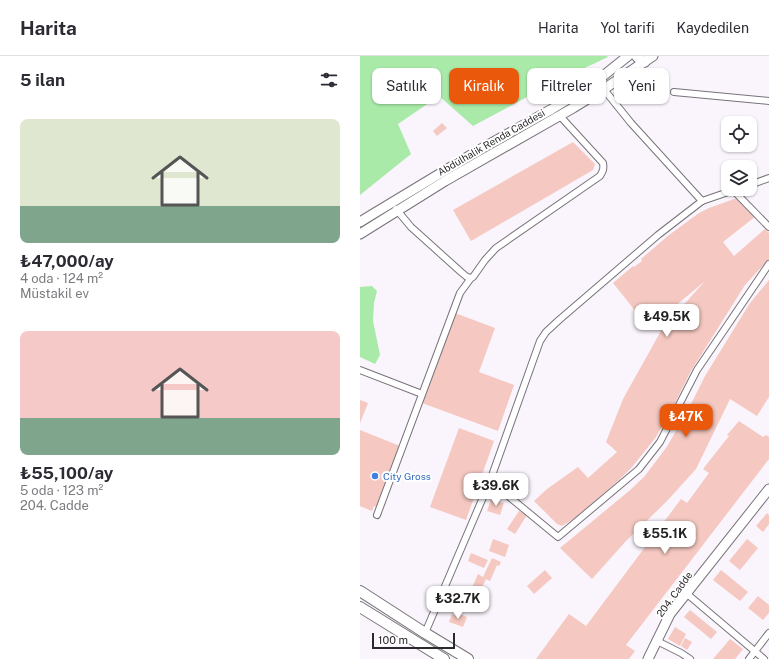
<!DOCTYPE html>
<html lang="tr">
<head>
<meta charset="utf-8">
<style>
	body { margin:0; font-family:"Public Sans",sans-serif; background:#f2f2f3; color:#2b2b33; height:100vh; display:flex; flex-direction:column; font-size:15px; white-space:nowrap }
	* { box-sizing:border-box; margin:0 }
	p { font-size:13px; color:#7c7c81 }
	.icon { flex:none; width:22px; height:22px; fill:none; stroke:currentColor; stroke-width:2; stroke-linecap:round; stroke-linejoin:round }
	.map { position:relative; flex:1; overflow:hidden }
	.drawer { display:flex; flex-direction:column; background:#fff; width:360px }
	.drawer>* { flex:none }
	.guide { position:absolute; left:12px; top:12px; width:337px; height:36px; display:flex; gap:8px }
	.fabs { position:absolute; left:361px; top:60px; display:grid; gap:8px }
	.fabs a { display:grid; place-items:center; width:36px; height:36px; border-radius:8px; background:#fff; box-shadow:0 1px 3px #0004; font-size:20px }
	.scale { position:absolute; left:12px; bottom:10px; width:83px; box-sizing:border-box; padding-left:4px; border:2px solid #2b292c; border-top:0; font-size:11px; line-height:14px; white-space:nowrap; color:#2b292c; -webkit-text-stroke:3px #fff; paint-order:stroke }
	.price { position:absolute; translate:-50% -34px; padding:0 9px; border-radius:8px; background:#fff; color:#222; font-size:13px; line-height:26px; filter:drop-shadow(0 1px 2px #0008) }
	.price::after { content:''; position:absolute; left:50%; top:24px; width:12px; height:9px; margin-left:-6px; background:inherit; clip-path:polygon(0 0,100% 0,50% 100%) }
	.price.on { background:#ea580c; color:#fff }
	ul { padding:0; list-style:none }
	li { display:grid; align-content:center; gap:8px; height:212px; padding:0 20px }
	li span { display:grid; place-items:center; height:124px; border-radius:8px; color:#555 }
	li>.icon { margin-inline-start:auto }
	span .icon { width:72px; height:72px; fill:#fffc; stroke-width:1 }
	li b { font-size:17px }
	h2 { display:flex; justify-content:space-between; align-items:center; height:48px; padding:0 20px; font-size:17px }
	.tag { padding:0 14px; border-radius:8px; background:#fff; box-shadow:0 1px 3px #0004; font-size:14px; line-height:36px }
	.tag.on { background:#ea580c; color:#fff }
	header { display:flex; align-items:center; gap:24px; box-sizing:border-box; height:56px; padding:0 20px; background:#fff; border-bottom:1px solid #e1e1e2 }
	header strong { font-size:19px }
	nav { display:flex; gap:22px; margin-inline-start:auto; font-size:14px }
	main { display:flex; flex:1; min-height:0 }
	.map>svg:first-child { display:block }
</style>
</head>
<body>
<header>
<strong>Harita</strong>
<nav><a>Harita</a><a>Yol tarifi</a><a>Kaydedilen</a></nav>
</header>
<main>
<section class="drawer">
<h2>5 ilan<svg class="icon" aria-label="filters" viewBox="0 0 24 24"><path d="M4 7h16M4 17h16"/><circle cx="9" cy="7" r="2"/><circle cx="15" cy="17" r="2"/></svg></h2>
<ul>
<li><span style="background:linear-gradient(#dfe7d0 70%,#7fa58c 0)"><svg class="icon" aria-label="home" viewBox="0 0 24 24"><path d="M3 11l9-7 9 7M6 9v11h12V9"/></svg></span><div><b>₺47,000/ay</b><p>4 oda · 124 m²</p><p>Müstakil ev</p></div></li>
<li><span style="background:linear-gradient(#f6c9c9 70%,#7fa58c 0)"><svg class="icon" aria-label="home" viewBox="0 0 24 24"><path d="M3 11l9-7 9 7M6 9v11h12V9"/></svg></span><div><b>₺55,100/ay</b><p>5 oda · 123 m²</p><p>204. Cadde</p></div></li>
</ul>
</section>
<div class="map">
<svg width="409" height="603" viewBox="0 0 409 603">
	<rect width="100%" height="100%" fill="#faf4fc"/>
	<g fill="#a9eaa9">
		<polygon points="0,0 247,0 248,1 195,26 113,70 79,40 38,68 51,98 0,139"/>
		<polygon points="12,230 17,235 14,247 13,265 20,299 15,308 0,301 0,231"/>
	</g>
	<g fill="#f5c9c1">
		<polygon points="82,67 87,72 77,80 73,75"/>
		<polygon points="213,86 235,108 233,114 111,185 93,154"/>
		<polygon points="374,143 380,143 396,160 363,186 374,200 405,173 409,177 409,203 385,229 375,245 331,315 311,355 296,381 285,395 272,411 258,425 215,462 202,470 197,468 174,445 187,433 218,411 228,422 257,396 246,386 263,343 302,273 345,225 289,272 253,227 273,210 274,211 282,205 281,203 309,179 339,157 349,152"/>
		<polygon points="409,224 409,341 397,360 370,343 336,413 308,444 266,485 232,523 200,492 269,435 284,421 306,392 326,358 345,320 390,247"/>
		<polygon points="95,257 135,272 119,316 154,329 138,375 62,347"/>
		<polygon points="0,344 8,347 0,367"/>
		<polygon points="379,365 403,381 406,379 409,381 409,403 266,589 275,595 269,603 176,603 209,558 226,570 321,443 327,447 349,417 343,413 369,380 367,379"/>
		<polygon points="99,372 134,385 106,464 70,451"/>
		<polygon points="0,374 40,390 18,452 14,450 12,455 0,450"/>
		<polygon points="131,443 144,447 140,459 127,455"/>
		<polygon points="159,455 167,459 155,478 147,473"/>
		<polygon points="407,457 409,459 409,468 403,476 396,470"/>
		<polygon points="133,483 149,489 145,501 129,495"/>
		<polygon points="387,483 398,492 380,514 369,505"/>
		<polygon points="111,497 128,504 124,512 108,505"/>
		<polygon points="132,502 141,506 139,510 137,509 130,525 126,523 115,546 107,543 118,518 123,521"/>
		<polygon points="185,514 192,522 174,538 167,530"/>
		<polygon points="361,514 388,536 380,545 353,524"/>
		<polygon points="398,540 409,549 409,557 403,564 388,552"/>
		<polygon points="330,554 357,576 351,583 324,561"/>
		<polygon points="92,558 98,561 99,558 107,561 103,571 89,566"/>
		<polygon points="315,571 326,578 320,590 308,583"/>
		<polygon points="325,582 332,586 327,594 321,590"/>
		<polygon points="370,583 383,593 375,603 353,603"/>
	</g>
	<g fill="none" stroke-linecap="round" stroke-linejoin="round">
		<g stroke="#78737a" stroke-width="8">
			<g id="street">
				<polyline points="242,31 271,67 342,145"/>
				<polyline points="314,36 409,45"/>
				<polyline points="390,129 409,122"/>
				<polyline points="373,134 409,171"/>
				<path d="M 36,153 L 51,171 L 101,216 L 107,221 L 111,222 L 113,221 L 125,204 L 136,192 L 240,120 C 243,115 244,113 243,107 L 200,60"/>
				<polyline points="0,314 62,338"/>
				<polyline points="130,425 198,481 279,413 300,386 337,314 409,208"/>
				<polyline points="17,459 100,237 111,222"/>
				<polyline points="326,537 404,603"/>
				<polyline points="65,577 130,425 180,285 186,276 199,264 298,179 342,145 377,133"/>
				<polyline points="297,585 321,597 330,603"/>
				<polyline points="389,603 409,577"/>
			</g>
		</g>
		<g stroke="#78737a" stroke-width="11">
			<g id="secondary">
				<polyline points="276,0 278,2 285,6"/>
				<polyline points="0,166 13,158 119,94 192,53 233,28 268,0"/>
				<polyline points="0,178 85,125 213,52 244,33 293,0"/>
				<polyline points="288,603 310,558 409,433"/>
			</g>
		</g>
		<g stroke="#78737a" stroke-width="12">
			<g id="primary">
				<polyline points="0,535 65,577 108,603"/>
				<polyline points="0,551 84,603"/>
			</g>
		</g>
		<use href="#street" stroke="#fff" stroke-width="6"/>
		<use href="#secondary" stroke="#fff" stroke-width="9"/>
		<use href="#primary" stroke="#fff" stroke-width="10"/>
	</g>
	<circle fill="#3f7fe0" stroke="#fff" stroke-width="1.5" cx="15" cy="420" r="4"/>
	<g text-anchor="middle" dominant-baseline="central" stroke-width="4" stroke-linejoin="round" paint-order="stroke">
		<g font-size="10" fill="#2b292c" stroke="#fff">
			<text transform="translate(131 86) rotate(-30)">Abdülhalik Renda Caddesi</text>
			<text transform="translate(314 538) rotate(-54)">204. Cadde</text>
		</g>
		<g font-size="10" fill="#366cbe" stroke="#fff" text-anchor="start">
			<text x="23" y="420">City Gross</text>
		</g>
	</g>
</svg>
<div class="fabs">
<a><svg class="icon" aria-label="locate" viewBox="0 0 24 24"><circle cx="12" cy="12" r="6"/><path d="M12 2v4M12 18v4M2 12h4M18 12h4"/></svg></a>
<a><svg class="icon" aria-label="layers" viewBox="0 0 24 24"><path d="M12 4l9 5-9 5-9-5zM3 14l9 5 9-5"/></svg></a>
</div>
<div class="scale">100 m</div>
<b class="price" style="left:307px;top:282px">₺49.5K</b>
<b class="price on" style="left:326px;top:382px">₺47K</b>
<b class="price" style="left:136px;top:451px">₺39.6K</b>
<b class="price" style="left:305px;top:499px">₺55.1K</b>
<b class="price" style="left:98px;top:564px">₺32.7K</b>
<div class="guide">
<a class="tag">Satılık</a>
<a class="tag on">Kiralık</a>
<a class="tag">Filtreler</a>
<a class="tag">Yeni</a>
</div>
</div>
</main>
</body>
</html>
